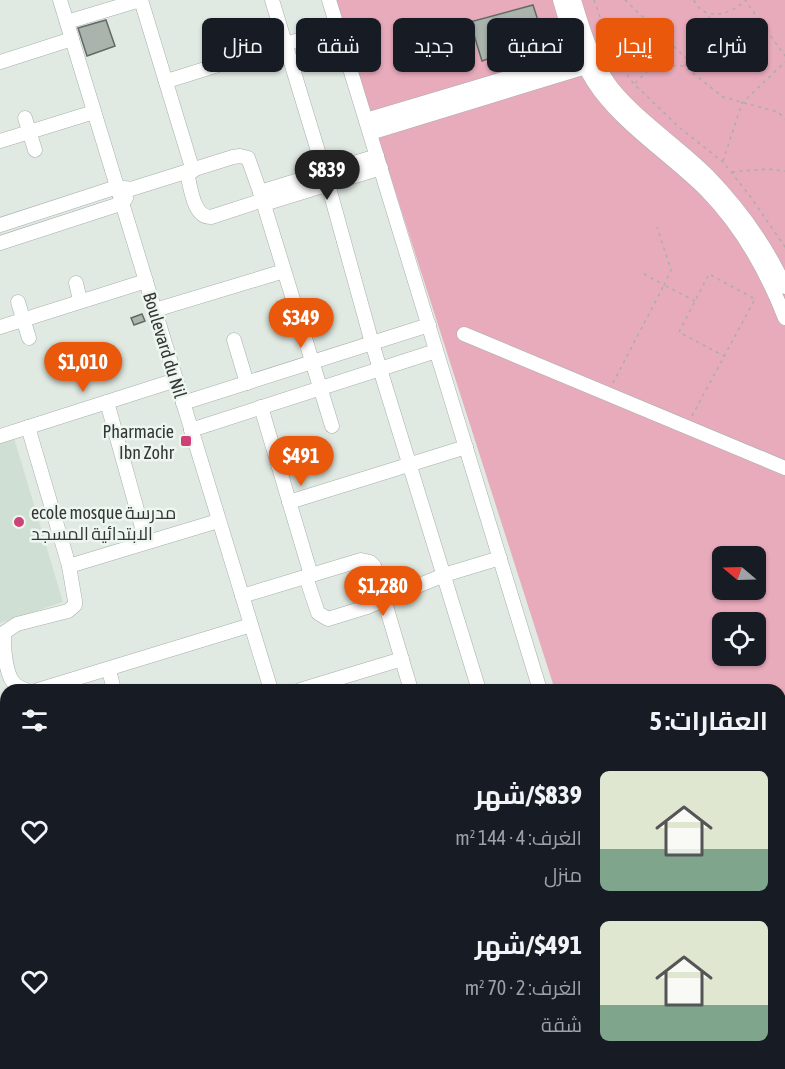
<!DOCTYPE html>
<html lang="ar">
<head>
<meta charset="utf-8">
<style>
	body { margin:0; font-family:"Asap Condensed",Cairo,sans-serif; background:#242831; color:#f1f3f6; direction:rtl; height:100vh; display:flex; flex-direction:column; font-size:22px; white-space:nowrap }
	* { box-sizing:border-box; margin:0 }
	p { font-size:20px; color:#9ea1a6 }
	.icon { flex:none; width:33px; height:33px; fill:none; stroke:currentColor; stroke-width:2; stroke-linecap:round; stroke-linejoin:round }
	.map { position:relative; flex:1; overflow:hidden; direction:ltr }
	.drawer { position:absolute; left:0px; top:684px; width:786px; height:386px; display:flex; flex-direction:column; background:#171b24; border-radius:18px 18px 0 0; box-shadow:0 2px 4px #0004; direction:rtl }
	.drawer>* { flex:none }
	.banner { position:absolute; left:18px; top:18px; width:750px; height:54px; direction:rtl; display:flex; gap:12px }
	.needle { width:39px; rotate:289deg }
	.fabs { position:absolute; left:712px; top:546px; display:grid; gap:12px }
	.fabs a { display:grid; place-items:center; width:54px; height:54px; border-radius:9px; background:#171b24; box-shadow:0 2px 4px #0004; font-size:30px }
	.price { position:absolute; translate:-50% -51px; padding:0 14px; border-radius:21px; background:#ea580c; color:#fff; font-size:20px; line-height:39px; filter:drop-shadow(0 2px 3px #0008) }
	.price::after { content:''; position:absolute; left:50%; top:36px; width:18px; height:14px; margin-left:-9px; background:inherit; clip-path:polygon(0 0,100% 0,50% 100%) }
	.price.selected { background:#222; color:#fff }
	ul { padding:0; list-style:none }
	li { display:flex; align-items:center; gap:18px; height:150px; padding:0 18px }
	li span { display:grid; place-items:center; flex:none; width:168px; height:120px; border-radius:9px; color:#555 }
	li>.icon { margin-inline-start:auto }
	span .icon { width:72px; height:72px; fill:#fffc; stroke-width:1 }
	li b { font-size:26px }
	h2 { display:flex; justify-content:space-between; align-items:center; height:72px; padding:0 18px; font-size:26px }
	.tag { padding:0 21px; border-radius:9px; background:#171b24; box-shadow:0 2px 4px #0004; font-size:21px; line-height:54px }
	.tag.selected { background:#ea580c; color:#fff }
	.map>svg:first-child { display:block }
</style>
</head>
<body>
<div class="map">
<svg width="785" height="1069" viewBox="0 0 785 1069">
	<rect width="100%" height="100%" fill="#e0e9e2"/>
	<g fill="#d0dfd4">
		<polygon points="14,438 63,602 0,623 0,443"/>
		<polygon points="0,702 2,708 6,707 6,880 0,882"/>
	</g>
	<path fill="#e8abbb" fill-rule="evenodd" d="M 334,0 L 785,0 L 785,721 L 780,723 L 780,690 L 555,690 ZM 723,556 L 756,556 L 756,590 L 723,590 ZM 723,622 L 756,622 L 756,656 L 723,656 Z"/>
	<g fill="#abb3ad" stroke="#636a65" stroke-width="1.5">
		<polygon points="533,5 544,39 482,61 470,22"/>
		<polygon points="106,20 115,46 87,56 78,28"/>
		<polygon points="142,314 145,321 134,325 131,318"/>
	</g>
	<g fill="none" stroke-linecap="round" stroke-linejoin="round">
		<g stroke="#a8b0aa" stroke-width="15">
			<g id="minor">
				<polyline points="60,0 271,690"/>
				<polyline points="141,0 193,171"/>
				<polyline points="272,0 328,184 372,343 479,690"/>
				<polyline points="329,0 540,690"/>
				<path d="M 560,0 C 569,32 580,64 600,91 C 630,130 673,157 707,191 C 742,227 767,272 785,318"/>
				<path d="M 574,0 C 583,30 593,63 612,88 C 639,121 677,145 707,175 C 739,208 766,245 785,287"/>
				<polyline points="67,22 140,0"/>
				<polyline points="0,62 72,39"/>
				<polyline points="167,81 285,44 339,29"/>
				<polyline points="25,118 35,150"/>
				<polyline points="366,120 587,54"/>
				<polyline points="370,133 592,65"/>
				<polyline points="0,141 94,112"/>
				<path d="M 187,173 C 191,188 193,217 211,217 L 263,200"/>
				<polyline points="260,192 377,156"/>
				<polyline points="264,204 381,168"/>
				<polyline points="0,225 117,187 131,189 233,157 240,156 248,158 260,192 332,426"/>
				<polyline points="0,243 123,203 126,198"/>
				<polyline points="76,283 80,300"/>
				<polyline points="18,302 29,338"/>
				<polyline points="155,310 284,271"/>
				<polyline points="0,327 146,281"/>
				<polyline points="464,334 785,468"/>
				<polyline points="234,340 247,383"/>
				<polyline points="107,402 146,542"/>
				<polyline points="183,403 429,325"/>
				<polyline points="261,407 311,575"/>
				<polyline points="191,430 436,351"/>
				<polyline points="0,436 176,380"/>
				<polyline points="289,502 466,447"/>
				<polyline points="69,566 218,521"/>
				<polyline points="306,577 318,613 328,619 367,607 444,575 500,558"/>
				<polyline points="242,596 361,560 370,562 374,566 411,690"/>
				<polyline points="109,670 114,690"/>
				<path d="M 26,690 C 20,688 14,685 11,679 C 6,669 2,643 5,632 L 17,624 L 68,611 L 75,605 L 75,601 L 69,566 L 28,427"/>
				<polyline points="38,690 251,625"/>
				<polyline points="300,690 402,659"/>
				<polyline points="780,846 785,845"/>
				<polyline points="780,890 785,890"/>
				<polyline points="0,934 6,952"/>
				<polyline points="0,984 6,982"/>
				<polyline points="780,988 785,987"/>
				<polyline points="0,1038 6,1056"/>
				<polyline points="780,1054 785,1053"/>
				<polyline points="195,1064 197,1069"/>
				<polyline points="257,1064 259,1069"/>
				<polyline points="387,1064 388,1069"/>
				<polyline points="606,1064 608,1069"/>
				<polyline points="26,1069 27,1064"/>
				<polyline points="94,1069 95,1064"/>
				<polyline points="136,1069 136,1064"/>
				<polyline points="335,1069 354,1064"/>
				<polyline points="515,1069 533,1064"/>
				<polyline points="549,1069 567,1064"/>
			</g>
		</g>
		<g stroke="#c6c7c6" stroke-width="18">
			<g id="major">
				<polyline points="780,741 785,740"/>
				<polyline points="780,754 785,753"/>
				<polyline points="0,896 6,894"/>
				<polyline points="0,912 6,910"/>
			</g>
		</g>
		<g stroke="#a8afa9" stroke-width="1.5" stroke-dasharray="3 4.5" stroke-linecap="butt">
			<polyline points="594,0 616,61 634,84 680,128 723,162 750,196 785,247"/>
			<polyline points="625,0 687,59"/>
			<path d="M 694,0 C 703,22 732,15 745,0 L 785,56"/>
			<polyline points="685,66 711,14"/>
			<polyline points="635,83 654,65 684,66 723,97 778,112 785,119"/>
			<polyline points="723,161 742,103 785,62"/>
			<polyline points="732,172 767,169 785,171"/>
			<polyline points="644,274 664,285 671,270 657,227"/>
			<polyline points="613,383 664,285 695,301"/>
			<polyline points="692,416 755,299 709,274 679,332 724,356"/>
		</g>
		<use href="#minor" stroke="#fff" stroke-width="14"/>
		<use href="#major" stroke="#fdb3ca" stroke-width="16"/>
	</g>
	<g fill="#ce4377" stroke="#eef6f0" stroke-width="2">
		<rect x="180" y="435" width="12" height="12" rx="3"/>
		<circle cx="19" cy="522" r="6"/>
	</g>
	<g text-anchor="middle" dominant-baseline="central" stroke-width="5" stroke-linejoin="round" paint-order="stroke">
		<g font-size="18" fill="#343735" stroke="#eef6f0">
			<text transform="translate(165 345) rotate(73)">Boulevard du Nil</text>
		</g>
		<g font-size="18" fill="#343735" stroke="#eef6f0" text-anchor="end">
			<text x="174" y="431">Pharmacie<tspan x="174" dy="21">Ibn Zohr</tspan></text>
			<text x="31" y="512" text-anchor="start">ecole mosque مدرسة<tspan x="31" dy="21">الابتدائية المسجد</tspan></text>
		</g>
	</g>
</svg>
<div class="fabs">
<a><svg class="needle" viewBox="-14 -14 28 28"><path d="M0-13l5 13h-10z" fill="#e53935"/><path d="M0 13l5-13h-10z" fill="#9ea1a6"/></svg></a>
<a><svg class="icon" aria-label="locate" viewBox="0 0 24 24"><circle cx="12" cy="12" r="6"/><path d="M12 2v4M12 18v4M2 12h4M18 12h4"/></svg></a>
</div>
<b class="price selected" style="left:327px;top:201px">$839</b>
<b class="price" style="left:301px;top:349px">$349</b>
<b class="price" style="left:83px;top:393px">$1,010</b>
<b class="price" style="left:301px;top:487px">$491</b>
<b class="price" style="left:383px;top:617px">$1,280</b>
<div class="banner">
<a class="tag">شراء</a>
<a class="tag selected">إيجار</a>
<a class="tag">تصفية</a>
<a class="tag">جديد</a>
<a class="tag">شقة</a>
<a class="tag">منزل</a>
</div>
<section class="drawer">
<h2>العقارات: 5<svg class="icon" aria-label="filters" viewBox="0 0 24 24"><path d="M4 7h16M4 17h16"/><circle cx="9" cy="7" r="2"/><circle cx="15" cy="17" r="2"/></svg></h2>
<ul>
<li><span style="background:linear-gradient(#dfe7d0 65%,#7fa58c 0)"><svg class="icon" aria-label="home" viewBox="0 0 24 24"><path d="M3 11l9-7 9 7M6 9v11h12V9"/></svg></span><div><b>$839/شهر</b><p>الغرف: 4 · 144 m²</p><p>منزل</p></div><svg class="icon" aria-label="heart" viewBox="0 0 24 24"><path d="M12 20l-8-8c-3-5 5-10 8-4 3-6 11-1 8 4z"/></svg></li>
<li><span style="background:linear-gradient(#dfe7d0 70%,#7fa58c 0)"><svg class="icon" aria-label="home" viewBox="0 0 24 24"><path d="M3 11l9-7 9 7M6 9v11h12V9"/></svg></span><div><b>$491/شهر</b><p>الغرف: 2 · 70 m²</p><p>شقة</p></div><svg class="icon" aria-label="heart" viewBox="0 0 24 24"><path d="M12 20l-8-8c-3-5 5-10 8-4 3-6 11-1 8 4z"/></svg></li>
</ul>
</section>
</div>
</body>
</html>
